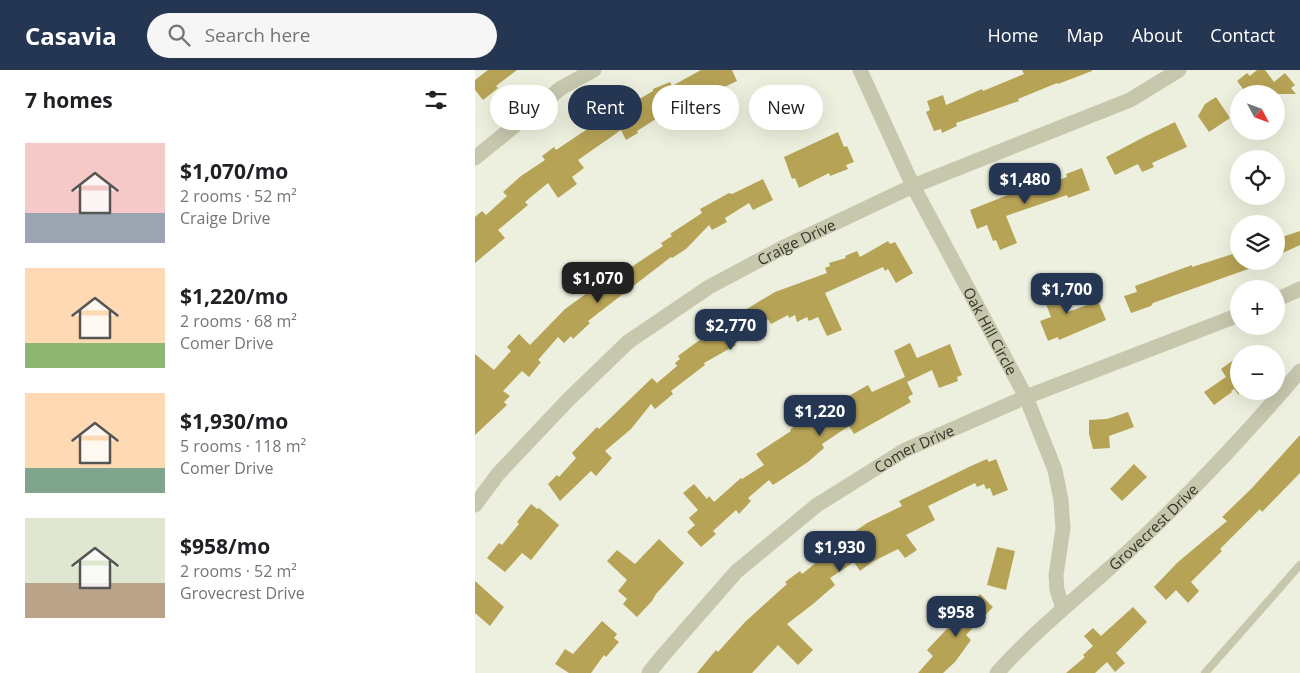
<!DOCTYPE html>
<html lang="en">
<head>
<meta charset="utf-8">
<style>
	body { margin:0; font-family:"Open Sans",sans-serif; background:#f6f6f6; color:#202124; height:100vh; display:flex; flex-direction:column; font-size:19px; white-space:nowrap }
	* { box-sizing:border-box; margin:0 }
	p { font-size:16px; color:#757577 }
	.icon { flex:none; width:28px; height:28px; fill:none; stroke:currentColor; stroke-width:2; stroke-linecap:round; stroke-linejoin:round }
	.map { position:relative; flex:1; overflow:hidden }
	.sheet { display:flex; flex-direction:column; background:#fff; width:475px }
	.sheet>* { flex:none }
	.hud { position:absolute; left:15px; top:15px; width:475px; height:45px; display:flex; gap:10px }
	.needle { width:32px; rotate:131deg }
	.tools { position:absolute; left:755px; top:15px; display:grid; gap:10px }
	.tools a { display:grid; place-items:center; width:55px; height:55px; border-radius:50%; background:#fff; box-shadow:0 5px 20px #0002; font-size:25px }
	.price { position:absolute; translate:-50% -42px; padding:0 11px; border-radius:10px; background:#253652; color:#fff; font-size:16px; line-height:32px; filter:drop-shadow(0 1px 2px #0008) }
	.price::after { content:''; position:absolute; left:50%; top:30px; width:15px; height:11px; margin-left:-8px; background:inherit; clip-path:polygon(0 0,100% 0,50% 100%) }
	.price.active { background:#222; color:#fff }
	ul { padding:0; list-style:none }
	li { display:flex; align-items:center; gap:15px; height:125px; padding:0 25px }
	li span { display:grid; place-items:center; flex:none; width:140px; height:100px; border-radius:0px; color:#555 }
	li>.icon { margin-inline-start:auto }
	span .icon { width:60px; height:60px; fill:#fffc; stroke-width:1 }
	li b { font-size:21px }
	h2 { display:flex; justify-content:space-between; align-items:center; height:60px; padding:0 25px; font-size:21px }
	.tag { padding:0 18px; border-radius:22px; background:#fff; box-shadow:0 5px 20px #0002; font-size:18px; line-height:45px }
	.tag.active { background:#253652; color:#fff }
	header { display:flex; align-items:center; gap:30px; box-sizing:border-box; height:70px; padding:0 25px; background:#253652; color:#fff }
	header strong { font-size:24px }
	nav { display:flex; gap:28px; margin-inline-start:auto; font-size:18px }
	.search { width:350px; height:45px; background:#f6f6f6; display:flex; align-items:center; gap:12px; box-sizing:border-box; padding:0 18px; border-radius:28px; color:#757577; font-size:19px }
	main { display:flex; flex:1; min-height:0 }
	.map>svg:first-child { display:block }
</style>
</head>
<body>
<header>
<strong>Casavia</strong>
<div class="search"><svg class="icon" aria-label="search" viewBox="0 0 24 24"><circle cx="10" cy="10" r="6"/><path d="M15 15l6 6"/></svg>Search here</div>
<nav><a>Home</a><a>Map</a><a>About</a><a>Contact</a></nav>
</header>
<main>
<section class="sheet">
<h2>7 homes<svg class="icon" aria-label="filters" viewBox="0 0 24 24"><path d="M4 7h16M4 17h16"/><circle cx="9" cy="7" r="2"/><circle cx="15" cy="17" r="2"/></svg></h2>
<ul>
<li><span style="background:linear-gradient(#f6c9c9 70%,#9aa5b1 0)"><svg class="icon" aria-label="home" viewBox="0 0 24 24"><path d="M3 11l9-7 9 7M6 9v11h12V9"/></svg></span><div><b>$1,070/mo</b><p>2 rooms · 52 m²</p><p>Craige Drive</p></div></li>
<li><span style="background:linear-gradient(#ffd9b3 75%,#8fb573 0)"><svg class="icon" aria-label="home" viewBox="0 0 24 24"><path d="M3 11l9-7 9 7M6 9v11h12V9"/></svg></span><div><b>$1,220/mo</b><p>2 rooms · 68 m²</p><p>Comer Drive</p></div></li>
<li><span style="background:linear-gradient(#ffd9b3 75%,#7fa58c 0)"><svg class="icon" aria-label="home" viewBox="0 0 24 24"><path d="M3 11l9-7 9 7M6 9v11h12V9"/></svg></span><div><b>$1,930/mo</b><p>5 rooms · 118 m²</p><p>Comer Drive</p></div></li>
<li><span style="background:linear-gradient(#dfe7d0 65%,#b9a48a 0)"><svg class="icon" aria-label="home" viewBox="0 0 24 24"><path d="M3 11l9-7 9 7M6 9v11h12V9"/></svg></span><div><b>$958/mo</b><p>2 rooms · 52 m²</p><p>Grovecrest Drive</p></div></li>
</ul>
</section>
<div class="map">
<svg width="825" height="603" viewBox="0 0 825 603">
	<rect width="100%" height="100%" fill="#eef0df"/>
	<g fill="#b7a356">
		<polygon points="13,0 42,0 21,16 23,18 8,30 0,20 0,10"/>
		<polygon points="226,0 257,0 262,11 228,27 226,22 204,33 208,43 191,53 187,45 162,61 163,63 151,70 146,60 103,90 109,98 97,107 102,114 83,128 73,113 50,132 53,135 23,160 30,168 0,193 0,147 7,141 11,145 32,126 28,122 46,106 70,90 67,86 79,77 81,80 114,58 115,59 137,46 136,43 152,33 154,35 178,21 178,19 195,12 197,16"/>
		<polygon points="547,0 617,0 617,1 583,14 582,13 543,29 544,31 481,53 482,56 467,63 466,59 459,61 451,42 455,40 452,31 468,25 471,35 507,19 508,21 549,4"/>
		<polygon points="782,0 790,0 799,12 810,3 820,15 816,18 821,24 772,24 762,11 772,3 775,6"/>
		<polygon points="741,27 755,48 734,62 723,46 730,34"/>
		<polygon points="700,52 712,77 677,93 679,97 667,102 663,94 640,105 631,87 671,66"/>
		<polygon points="363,62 369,77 372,76 379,92 371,95 373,99 355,106 354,103 324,118 320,108 317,109 309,87"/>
		<polygon points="607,98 615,120 593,128 592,125 531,146 542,173 525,180 521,170 518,171 512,155 502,159 495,140 556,116 557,119 592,107 591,104"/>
		<polygon points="288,109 298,130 278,140 274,133 250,148 252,152 237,160 234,155 211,179 197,188 196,187 113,251 115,253 98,269 96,266 89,273 83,267 63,290 66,292 54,307 47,301 28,321 35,326 29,332 32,335 0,365 0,284 19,300 36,281 32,277 44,264 55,275 90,239 130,210 132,213 188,176 186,173 197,166 195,164 227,143 225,139 254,123 257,124"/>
		<polygon points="825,161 825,175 801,186 801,169"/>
		<polygon points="413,171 415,174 420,172 438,203 421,213 413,199 410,201 408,197 350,223 367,260 352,266 343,247 334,251 332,247 322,252 320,245 314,248 313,245 296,254 293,249 264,265 267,269 260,273 261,275 229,293 230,295 196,321 198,324 180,339 176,334 156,359 130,381 137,388 121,406 116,401 85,431 73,414 82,405 84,407 101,388 97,383 122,357 124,359 177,308 182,313 202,296 200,293 205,289 203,286 226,269 228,271 266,245 265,243 300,222 352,203 350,198 355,196 354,193 371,188 370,186 382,181 385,187"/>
		<polygon points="764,182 764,191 790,191 790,193 678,233 676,236 656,243 649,226 662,222 660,216 717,195 717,197"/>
		<polygon points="580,211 593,242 623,231 631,250 584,270 583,267 573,271 565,251 576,247 565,218"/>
		<polygon points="435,273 442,288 475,274 487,305 482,307 483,311 464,318 457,300 432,312 438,324 433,327 436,332 379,364 374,356 347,374 349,378 333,392 298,415 294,410 273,428 276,431 264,444 261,440 238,461 241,464 226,477 212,462 220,455 214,448 223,440 208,423 219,414 232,429 234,426 239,432 266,408 267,409 289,395 281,384 316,361 315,360 329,349 331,351 345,342 351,352 377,337 372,327 393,315 397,322 430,307 419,281"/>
		<polygon points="764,286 764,325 759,319 756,321 757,322 739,335 729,322 751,307 746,299"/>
		<polygon points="653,342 659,357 634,366 635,378 618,379 614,364 614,350 632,349"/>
		<polygon points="825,365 825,403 787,442 785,439 745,479 747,481 716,512 724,521 713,533 701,520 691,530 679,517 703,492 752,451 747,447 777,418"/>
		<polygon points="512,389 514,392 521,389 533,420 518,426 515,418 511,419 509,414 502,417 500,413 453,436 460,450 431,465 442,480 430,488 423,479 397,492 385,501 379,492 355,508 360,515 338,534 312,554 338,580 323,595 303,575 277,603 222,603 241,580 243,582 270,552 312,514 310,512 325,501 327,504 348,487 346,485 392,453 427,436 424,431 496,396"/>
		<polygon points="659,394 672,407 647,431 635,419"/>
		<polygon points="56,434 62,439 64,438 84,455 56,490 47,483 30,502 12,488 24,473 27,475 44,454 42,452"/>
		<polygon points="184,469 209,493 181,524 177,531 162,547 148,534 152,529 143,521 152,510 132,491 142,480 160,494"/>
		<polygon points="522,477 540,481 531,520 512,515"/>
		<polygon points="0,511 29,537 15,556 0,543"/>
		<polygon points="505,524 518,537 491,565 496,570 480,592 468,603 443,603 458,586 452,580"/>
		<polygon points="658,537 672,552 641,583 650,593 640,602 632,592 620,603 591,603 610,587 608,585 618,576 609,566 618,558 626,566"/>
		<polygon points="127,551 142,564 139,568 144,572 131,587 129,585 116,603 94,603 80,594 90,579 98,584"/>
	</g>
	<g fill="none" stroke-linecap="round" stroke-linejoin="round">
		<polyline stroke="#c6c7ad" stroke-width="8" points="730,603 825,495"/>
		<g stroke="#c6c7ad" stroke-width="15">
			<path id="s1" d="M 385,0 L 438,116 L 551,327 L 580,400 L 586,430 L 588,458 L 581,505 L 582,520 L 588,538"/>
			<polyline points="0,88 86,18 119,0"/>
			<polyline points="801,230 825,219"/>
			<path id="s2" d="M 0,435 L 23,404 L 92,331 L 153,272 L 234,217 L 309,177 L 438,116 L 655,30 L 704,0"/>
			<path id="s3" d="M 174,603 L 185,589 L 261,502 L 342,435 L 430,380 L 551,327 L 764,245"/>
			<path id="s4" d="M 522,603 C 563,557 613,519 658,477 C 717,422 772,363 825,301"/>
		</g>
	</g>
	<g text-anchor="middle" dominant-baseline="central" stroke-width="5" stroke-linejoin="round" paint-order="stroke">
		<g font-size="15" fill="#36342a" stroke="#f7f8eb">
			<text stroke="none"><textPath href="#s2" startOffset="420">Craige Drive</textPath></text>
			<text stroke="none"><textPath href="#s1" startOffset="292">Oak Hill Circle</textPath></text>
			<text stroke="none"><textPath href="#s3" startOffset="351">Comer Drive</textPath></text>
			<text stroke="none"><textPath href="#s4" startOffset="214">Grovecrest Drive</textPath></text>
		</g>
	</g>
</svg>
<div class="tools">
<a><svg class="needle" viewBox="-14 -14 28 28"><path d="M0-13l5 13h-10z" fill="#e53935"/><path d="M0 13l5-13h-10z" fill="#757577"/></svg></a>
<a><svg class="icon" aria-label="locate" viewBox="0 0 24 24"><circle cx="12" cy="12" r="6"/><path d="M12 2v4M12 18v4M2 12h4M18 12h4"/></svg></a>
<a><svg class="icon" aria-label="layers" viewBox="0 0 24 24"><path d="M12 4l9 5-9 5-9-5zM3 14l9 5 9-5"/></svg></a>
<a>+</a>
<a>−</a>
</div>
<b class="price" style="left:550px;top:135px">$1,480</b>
<b class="price active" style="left:123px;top:234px">$1,070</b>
<b class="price" style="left:592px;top:245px">$1,700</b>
<b class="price" style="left:256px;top:281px">$2,770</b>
<b class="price" style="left:345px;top:367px">$1,220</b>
<b class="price" style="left:365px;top:503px">$1,930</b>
<b class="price" style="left:481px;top:568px">$958</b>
<div class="hud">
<a class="tag">Buy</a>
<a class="tag active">Rent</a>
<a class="tag">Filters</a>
<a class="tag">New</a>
</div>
</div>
</main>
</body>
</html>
